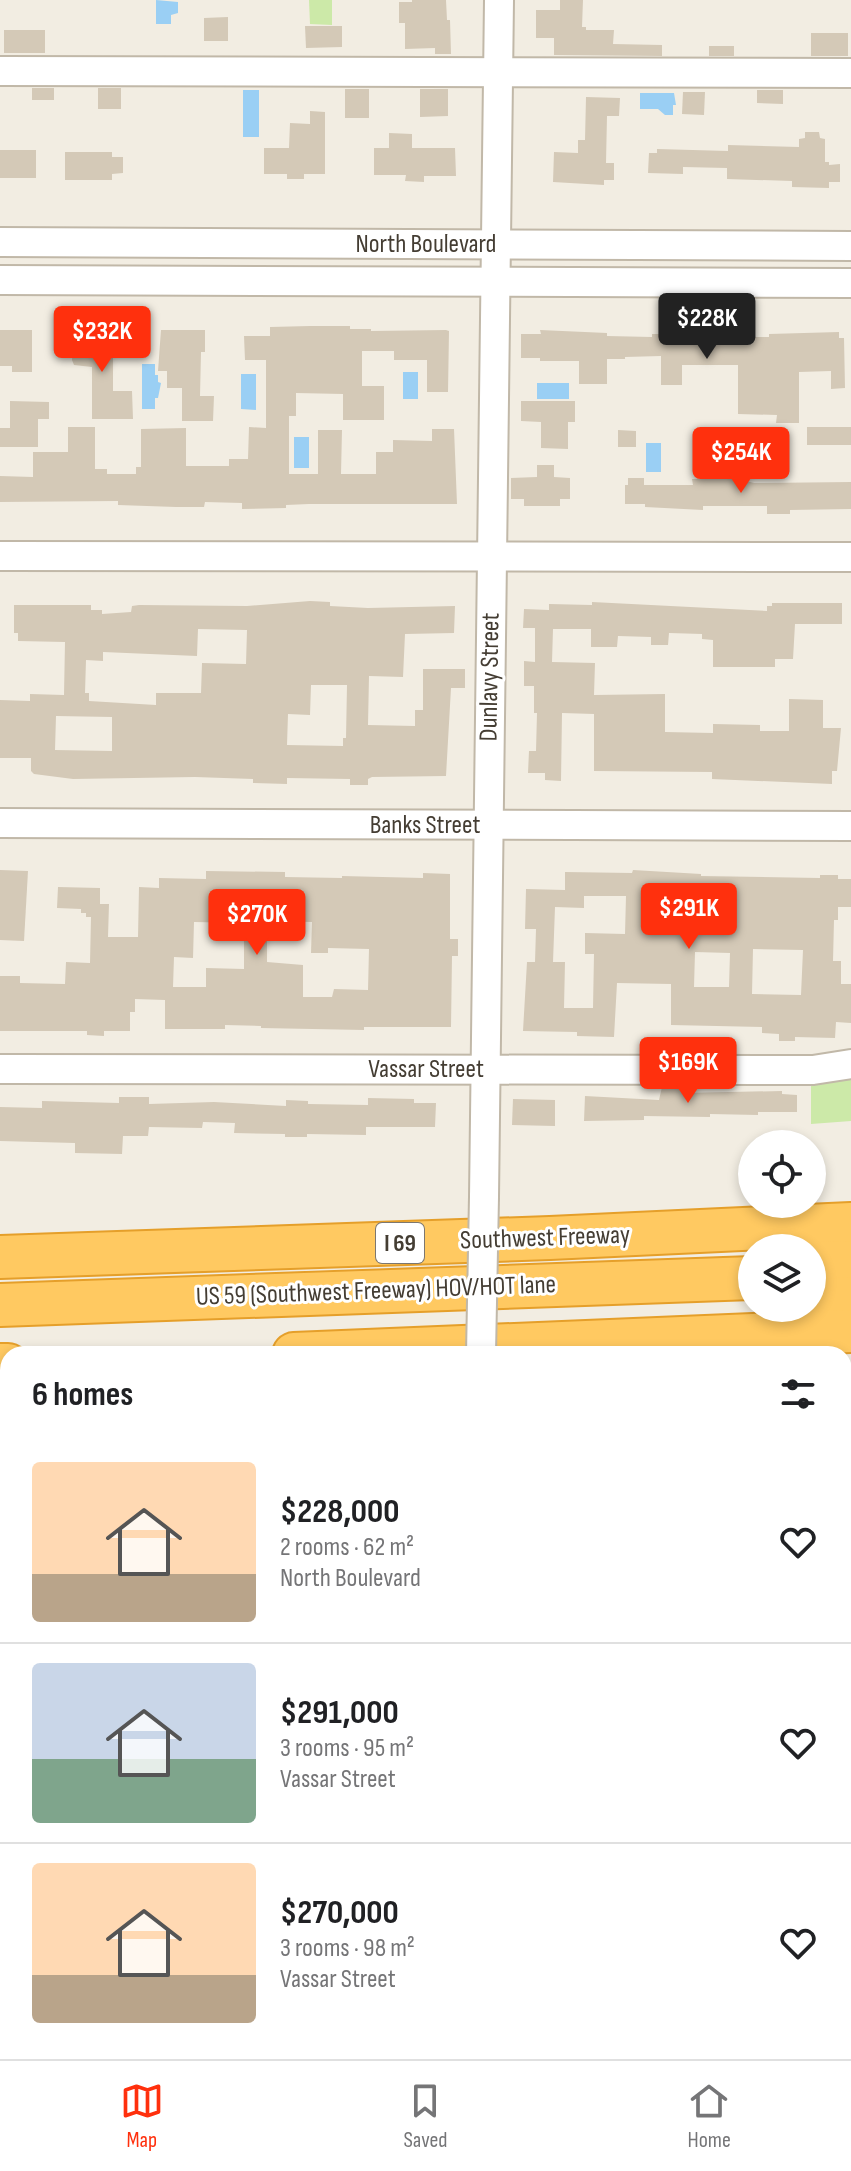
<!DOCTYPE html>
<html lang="en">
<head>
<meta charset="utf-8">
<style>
	body { margin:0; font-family:"Sofia Sans Condensed",sans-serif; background:#f6f6f6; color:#202124; height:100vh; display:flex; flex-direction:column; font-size:30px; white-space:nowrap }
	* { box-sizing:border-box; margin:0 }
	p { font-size:26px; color:#757577 }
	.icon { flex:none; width:44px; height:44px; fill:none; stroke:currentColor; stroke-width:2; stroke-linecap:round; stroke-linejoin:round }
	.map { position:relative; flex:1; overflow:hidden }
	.panel { position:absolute; left:0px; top:1346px; width:852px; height:714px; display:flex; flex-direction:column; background:#fff; border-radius:24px 24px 0 0; box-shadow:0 4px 12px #0003 }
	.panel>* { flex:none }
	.fabs { position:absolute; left:738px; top:1130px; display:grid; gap:16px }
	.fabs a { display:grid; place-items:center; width:88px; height:88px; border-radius:50%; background:#fff; box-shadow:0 4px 12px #0003; font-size:40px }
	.price { position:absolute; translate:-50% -68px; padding:0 18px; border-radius:8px; background:#ff300d; color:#fff; font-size:26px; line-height:52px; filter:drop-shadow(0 2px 4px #0008) }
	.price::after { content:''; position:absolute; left:50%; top:48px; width:24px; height:18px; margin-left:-12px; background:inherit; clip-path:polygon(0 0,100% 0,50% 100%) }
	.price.current { background:#222; color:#fff }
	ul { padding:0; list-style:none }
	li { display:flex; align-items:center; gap:24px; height:200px; padding:0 32px }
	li+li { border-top:2px solid #e0e0e0 }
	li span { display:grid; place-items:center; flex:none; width:224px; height:160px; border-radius:8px; color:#555 }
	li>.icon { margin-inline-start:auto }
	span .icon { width:96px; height:96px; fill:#fffc; stroke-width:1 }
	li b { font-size:34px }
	h2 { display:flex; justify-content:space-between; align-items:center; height:96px; padding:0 32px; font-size:34px }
	.menu { display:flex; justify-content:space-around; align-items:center; height:112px; border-top:2px solid #e0e0e0; background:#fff; font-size:22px; color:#757577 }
	.menu a { display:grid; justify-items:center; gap:4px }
	.menu .current { color:#ff300d }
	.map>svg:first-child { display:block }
</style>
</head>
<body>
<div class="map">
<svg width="851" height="2059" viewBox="0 0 851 2059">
	<rect width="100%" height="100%" fill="#f2ede2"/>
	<polygon fill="#e7dfd0" points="844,1928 851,1928 851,2059 502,2059 502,2052 844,2052"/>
	<g fill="#cce9a8">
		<polygon points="309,0 332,0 332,25 310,24"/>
		<polygon points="811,1076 851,1076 851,1121 811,1124"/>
		<rect x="0" y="1824" width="8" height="105"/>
	</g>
	<g fill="#9acff4">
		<polygon points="156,0 178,2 178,13 171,15 171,24 156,24"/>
		<rect x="243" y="90" width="16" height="47"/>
		<polygon points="640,93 674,93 676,105 673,105 673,115 665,115 658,109 640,109"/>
		<polygon points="142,364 155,364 155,375 158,375 158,382 161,383 158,398 155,398 155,409 142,409"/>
		<rect x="403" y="372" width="15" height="27"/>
		<polygon points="241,374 256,374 256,410 241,409"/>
		<rect x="537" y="383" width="32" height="16"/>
		<rect x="294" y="437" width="15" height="31"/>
		<rect x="646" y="443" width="15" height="29"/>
	</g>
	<g fill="#d4c9b7" fill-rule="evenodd">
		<polygon points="412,0 446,0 447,20 450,20 451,54 435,54 435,48 405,49 405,23 399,23 399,2 412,2"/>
		<polygon points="560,0 583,0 582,27 586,27 586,30 614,30 613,44 662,45 662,56 554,55 554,38 536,38 536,10 560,10"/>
		<polygon points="228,17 228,41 204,41 204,18"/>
		<polygon points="305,26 342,26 342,47 306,48"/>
		<rect x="4" y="30" width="41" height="23"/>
		<rect x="811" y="33" width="37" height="23"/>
		<rect x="709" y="46" width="25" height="10"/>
		<rect x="32" y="88" width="22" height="12"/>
		<rect x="98" y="88" width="23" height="21"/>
		<rect x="345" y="89" width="24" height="29"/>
		<polygon points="420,89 448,89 448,116 420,117"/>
		<polygon points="757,90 783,90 783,104 757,103"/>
		<polygon points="683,92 705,92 704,115 682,114"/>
		<polygon points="586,97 620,98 619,116 607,116 606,163 614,163 614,180 604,180 604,185 553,182 554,152 578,153 578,140 585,140"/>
		<polygon points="310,111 325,112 325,174 304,174 304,179 287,179 287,174 264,174 264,148 289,148 290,123 310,124"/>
		<polygon points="805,132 819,132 820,138 825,139 825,162 829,162 829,165 840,164 840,182 829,182 829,188 792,187 792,181 727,179 727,168 683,167 683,174 648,173 649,153 657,153 657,149 728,151 728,145 799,147 799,139 805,138"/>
		<polygon points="389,133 412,134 412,148 455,148 456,176 424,176 424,182 405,181 406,175 374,175 374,148 389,148"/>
		<rect x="0" y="150" width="36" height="28"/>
		<polygon points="65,152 112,152 112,157 123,157 123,173 112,174 112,180 65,180"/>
		<polygon points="310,326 350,326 350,329 371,329 371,331 446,330 449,331 448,392 427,392 427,360 394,360 394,351 362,351 362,386 384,386 384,420 343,420 343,394 296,393 296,416 289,416 289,474 318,474 318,430 342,430 341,474 376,474 376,452 393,452 393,440 432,441 432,429 454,429 457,504 309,504 286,505 286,508 242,509 242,503 205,502 204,507 176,507 118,505 118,501 0,502 0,476 33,477 33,452 68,452 68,427 95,427 95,469 107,469 107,474 136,474 136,467 141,467 141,429 186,428 186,466 229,466 229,459 248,459 249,427 266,428 266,360 245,360 244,336 270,336 270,327"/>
		<polygon points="81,328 113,330 113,391 132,391 133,419 92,419 92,367 74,365 72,360 74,330 81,330"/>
		<polygon points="0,330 32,330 32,372 12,372 12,366 0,366"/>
		<polygon points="161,330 205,330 205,352 201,352 200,396 214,396 213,421 182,421 182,388 167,388 167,371 158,371"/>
		<polygon points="540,330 607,333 607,336 652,337 652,334 697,334 697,337 769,337 769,334 839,332 839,338 844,338 845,388 831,389 831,371 799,372 799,423 776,423 777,415 738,414 738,365 682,365 682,385 661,385 661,356 625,357 625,359 607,359 607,384 579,384 579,361 540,361 540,358 521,358 521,334 541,334"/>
		<polygon points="10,401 49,402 49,419 38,419 38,447 0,447 0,428 10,428"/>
		<polygon points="521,401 575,401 575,422 568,422 568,449 541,448 541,422 521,421"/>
		<rect x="807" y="427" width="44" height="18"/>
		<polygon points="618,430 636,431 636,447 618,447"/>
		<polygon points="537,465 554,465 554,477 570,478 570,499 560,499 560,506 524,506 524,499 511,499 511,478 537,477"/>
		<polygon points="628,478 644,478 644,485 693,485 692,479 746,479 746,481 754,483 851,482 851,509 790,510 790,514 767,514 767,506 703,506 703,510 645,507 645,504 625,504 625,485 628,485"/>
		<path d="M 310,601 L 330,602 L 330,606 L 368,608 L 455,606 L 454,633 L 405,634 L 403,677 L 369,676 L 368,725 L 415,726 L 415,710 L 423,710 L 423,669 L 465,669 L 465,688 L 451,688 L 446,776 L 372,777 L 368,779 L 368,785 L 350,785 L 350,779 L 287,778 L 287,784 L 253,783 L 253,779 L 195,777 L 73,779 L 34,774 L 31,771 L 31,758 L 0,758 L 0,700 L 30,701 L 30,694 L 64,695 L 65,642 L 18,641 L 18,633 L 14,633 L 14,605 L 91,605 L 91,610 L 102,610 L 102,614 L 131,612 L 132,606 L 139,605 L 247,606 ZM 198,629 L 247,630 L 246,664 L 202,663 L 201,693 L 156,693 L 156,705 L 89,701 L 89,693 L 85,693 L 86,660 L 103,661 L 103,652 L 197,656 ZM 311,685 L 347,685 L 346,738 L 343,738 L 343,746 L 287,745 L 288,714 L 310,715 ZM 56,716 L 112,717 L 112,751 L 55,750 Z"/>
		<polygon points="592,602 767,611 767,606 772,606 772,603 842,603 842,624 795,624 793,659 775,659 775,667 713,667 713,640 702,639 702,634 669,633 668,645 651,645 651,637 618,636 617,647 591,647 591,629 553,629 552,662 595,663 594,695 665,694 665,732 713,733 713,724 760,725 760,731 789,731 789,699 823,700 823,728 841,728 837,771 832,771 832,784 712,779 712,772 594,771 594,714 562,713 561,781 545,780 545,773 528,773 529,751 536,751 537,713 534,713 534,686 524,686 524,661 535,662 535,628 523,628 524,609 549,610 549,604 592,605"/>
		<polygon points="0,870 28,871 24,941 0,940"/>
		<path d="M 633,870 L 701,874 L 701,876 L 820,878 L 820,875 L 838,875 L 838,879 L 851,879 L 851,907 L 838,907 L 838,920 L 834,920 L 833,961 L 841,961 L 841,984 L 851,984 L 851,1023 L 836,1022 L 835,1038 L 795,1037 L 795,1041 L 779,1041 L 779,1034 L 762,1033 L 762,1027 L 671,1025 L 671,984 L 617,983 L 614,1037 L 577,1036 L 577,1032 L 523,1031 L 527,962 L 535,962 L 536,929 L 525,929 L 526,889 L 565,890 L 565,872 L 632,873 ZM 584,896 L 626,896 L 625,934 L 585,933 L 585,954 L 594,954 L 593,1008 L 564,1008 L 565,962 L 553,962 L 555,907 L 584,908 ZM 753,949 L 803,950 L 801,995 L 752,994 ZM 695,952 L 730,953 L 729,987 L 694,987 Z"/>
		<path d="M 206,871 L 285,872 L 285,877 L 342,878 L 342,876 L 423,878 L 423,873 L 450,874 L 450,939 L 458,939 L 458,956 L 452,956 L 451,1027 L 364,1027 L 364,1030 L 261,1028 L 261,1026 L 225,1025 L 225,1029 L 165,1029 L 165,1000 L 135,999 L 135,1012 L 130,1012 L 130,1031 L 104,1031 L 104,1036 L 87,1035 L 87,1031 L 0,1031 L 0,976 L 20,976 L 20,983 L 65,984 L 66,962 L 90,963 L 91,917 L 86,917 L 86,913 L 81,913 L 81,909 L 57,908 L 58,887 L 100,888 L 100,904 L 109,904 L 108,937 L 138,937 L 139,887 L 159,888 L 159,878 L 206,879 ZM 267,921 L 312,922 L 311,953 L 328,953 L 328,948 L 369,949 L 368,990 L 334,989 L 332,997 L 303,997 L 303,965 L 267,962 ZM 194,922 L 244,923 L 244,969 L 206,968 L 206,987 L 173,987 L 174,957 L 193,958 Z"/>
		<polygon points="662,1087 682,1087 682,1093 782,1091 782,1094 797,1095 797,1112 758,1112 758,1115 710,1114 710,1117 644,1116 644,1120 584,1121 585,1096 659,1100"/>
		<polygon points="119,1097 149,1097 149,1104 214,1102 286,1106 286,1100 308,1101 308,1104 368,1105 368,1098 414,1099 414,1103 436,1103 435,1127 366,1127 366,1135 307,1134 307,1137 285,1137 285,1134 234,1133 235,1123 203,1122 202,1128 149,1127 148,1136 123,1136 122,1154 75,1153 75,1143 0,1141 0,1107 42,1108 42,1101 119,1103"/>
		<polygon points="513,1099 555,1100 555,1126 512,1125"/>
	</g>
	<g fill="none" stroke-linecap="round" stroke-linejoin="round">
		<g stroke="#c1b8a8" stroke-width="32">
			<g id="minor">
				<polyline points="0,71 851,73"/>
				<polyline points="0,242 851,246"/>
				<polyline points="0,280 851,283"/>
				<polyline points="0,556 851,557"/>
				<polyline points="0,823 851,826"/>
				<polyline points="0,1069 813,1070 851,1064"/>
				<polyline points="484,1197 499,0"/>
				<polyline points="844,1532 851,1531"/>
				<polyline points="0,1551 8,1551"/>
				<polyline points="0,1804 8,1804"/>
				<polyline points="844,1806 851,1805"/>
				<polyline points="472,2059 472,2052"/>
			</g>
		</g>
		<g stroke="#e59f2a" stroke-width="46">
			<g id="highway">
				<polyline points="0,1257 550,1238 851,1224"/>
				<polyline points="812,1263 851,1262"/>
				<polyline points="812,1301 851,1298"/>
				<polyline points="0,1305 752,1278"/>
				<polyline points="294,1354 851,1331"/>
				<polyline points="0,1365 8,1365"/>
			</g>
		</g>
		<use href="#minor" stroke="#fff" stroke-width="28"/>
		<use href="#highway" stroke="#ffc961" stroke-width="42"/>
		<g stroke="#c1b8a8" stroke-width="32" stroke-linecap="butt">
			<polyline id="minor-bridge" points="481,1354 484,1197"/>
		</g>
		<use href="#minor-bridge" stroke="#fff" stroke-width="28"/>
	</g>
	<g text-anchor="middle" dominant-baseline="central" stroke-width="6" stroke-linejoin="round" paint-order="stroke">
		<rect fill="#fff" stroke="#7c7770" stroke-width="2" x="376" y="1223" width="48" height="40" rx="6"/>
		<g font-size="24" font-weight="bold" fill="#443d33">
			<text x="400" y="1243">I 69</text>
		</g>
		<g font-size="26" fill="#443d33" stroke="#fff">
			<text x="426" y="244">North Boulevard</text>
			<text transform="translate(490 677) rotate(-89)">Dunlavy Street</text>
			<text x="425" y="825">Banks Street</text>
			<text x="426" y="1069">Vassar Street</text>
			<text transform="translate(545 1238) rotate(-2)">Southwest Freeway</text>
			<text transform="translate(376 1291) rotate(-2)">US 59 (Southwest Freeway) HOV/HOT lane</text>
		</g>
	</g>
</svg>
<div class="fabs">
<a><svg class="icon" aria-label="locate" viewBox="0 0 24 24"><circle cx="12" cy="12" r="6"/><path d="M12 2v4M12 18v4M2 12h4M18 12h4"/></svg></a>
<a><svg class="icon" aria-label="layers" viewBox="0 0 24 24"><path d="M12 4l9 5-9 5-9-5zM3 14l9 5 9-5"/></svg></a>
</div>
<b class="price current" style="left:707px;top:361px">$228K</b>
<b class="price" style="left:102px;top:374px">$232K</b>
<b class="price" style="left:741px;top:495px">$254K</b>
<b class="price" style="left:689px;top:951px">$291K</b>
<b class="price" style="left:257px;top:957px">$270K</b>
<b class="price" style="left:688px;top:1105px">$169K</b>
<section class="panel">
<h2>6 homes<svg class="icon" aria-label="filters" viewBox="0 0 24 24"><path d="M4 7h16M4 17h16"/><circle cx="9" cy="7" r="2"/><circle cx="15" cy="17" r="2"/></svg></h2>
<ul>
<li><span style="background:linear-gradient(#ffd9b3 70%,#b9a48a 0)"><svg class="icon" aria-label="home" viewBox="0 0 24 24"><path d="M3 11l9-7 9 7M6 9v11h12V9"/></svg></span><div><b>$228,000</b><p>2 rooms · 62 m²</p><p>North Boulevard</p></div><svg class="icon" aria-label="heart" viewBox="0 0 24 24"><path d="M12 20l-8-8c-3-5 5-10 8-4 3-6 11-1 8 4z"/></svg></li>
<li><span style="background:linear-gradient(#c9d6e8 60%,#7fa58c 0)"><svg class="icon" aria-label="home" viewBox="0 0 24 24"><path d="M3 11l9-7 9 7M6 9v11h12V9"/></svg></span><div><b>$291,000</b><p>3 rooms · 95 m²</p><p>Vassar Street</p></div><svg class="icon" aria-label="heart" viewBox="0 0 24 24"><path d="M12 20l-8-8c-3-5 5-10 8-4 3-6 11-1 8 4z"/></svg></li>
<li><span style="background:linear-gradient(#ffd9b3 70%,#b9a48a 0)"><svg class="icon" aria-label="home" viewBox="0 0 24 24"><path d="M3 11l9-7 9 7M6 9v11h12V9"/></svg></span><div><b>$270,000</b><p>3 rooms · 98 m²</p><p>Vassar Street</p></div><svg class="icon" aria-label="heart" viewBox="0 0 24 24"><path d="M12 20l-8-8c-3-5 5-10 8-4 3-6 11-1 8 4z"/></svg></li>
</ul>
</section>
</div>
<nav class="menu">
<a class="current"><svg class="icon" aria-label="map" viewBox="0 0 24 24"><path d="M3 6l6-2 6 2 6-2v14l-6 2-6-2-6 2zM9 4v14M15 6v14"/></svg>Map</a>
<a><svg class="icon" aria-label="saved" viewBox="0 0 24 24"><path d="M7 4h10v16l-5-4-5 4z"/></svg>Saved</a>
<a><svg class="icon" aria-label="home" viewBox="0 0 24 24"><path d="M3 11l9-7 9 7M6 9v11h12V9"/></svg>Home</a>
</nav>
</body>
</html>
